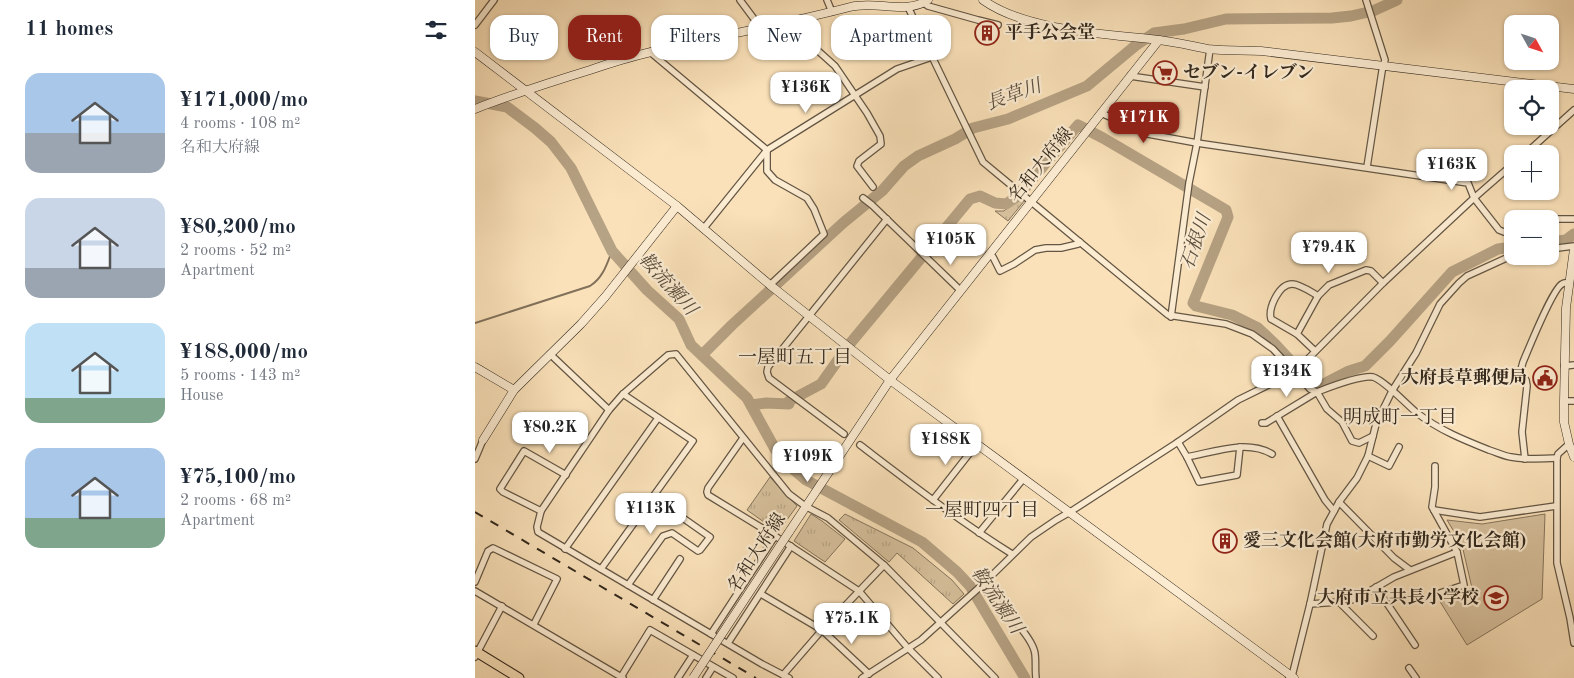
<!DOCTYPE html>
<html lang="en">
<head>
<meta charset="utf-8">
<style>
	body { margin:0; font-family:"Old Standard TT","Noto Serif JP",serif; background:#f2f2f3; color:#1f2937; height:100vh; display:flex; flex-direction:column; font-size:19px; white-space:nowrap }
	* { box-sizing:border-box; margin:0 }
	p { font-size:16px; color:#747a83 }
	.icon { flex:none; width:28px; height:28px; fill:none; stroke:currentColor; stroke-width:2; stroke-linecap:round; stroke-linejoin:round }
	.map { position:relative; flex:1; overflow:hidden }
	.details { display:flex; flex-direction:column; background:#fff; width:475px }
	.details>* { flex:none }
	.guide { position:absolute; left:15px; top:15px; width:475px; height:45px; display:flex; gap:10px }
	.needle { width:32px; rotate:130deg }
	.tools { position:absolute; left:1029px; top:15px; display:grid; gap:10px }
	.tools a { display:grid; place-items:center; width:55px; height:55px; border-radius:10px; background:#fff; box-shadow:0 1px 4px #0004; font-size:25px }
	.price { position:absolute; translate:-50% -42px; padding:0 11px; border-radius:10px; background:#fff; color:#222; font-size:16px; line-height:32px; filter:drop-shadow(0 1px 2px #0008) }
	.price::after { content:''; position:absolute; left:50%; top:30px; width:15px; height:11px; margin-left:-8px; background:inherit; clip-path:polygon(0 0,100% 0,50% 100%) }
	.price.on { background:#8f2418; color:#fff }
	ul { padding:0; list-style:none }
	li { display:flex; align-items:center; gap:15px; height:125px; padding:0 25px }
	li span { display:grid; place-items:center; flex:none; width:140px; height:100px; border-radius:15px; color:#555 }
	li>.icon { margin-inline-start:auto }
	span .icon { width:60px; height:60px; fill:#fffc; stroke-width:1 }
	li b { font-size:21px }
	h2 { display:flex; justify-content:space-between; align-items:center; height:60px; padding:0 25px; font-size:21px }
	.chip { padding:0 18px; border-radius:15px; background:#fff; box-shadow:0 1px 4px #0004; font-size:18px; line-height:45px }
	.chip.on { background:#8f2418; color:#fff }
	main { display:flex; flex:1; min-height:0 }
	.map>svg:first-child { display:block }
</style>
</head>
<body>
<main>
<section class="details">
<h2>11 homes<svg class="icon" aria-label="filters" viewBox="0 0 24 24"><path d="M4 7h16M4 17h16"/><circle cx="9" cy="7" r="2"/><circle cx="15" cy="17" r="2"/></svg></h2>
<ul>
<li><span style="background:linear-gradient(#a9c7e8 60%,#9aa5b1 0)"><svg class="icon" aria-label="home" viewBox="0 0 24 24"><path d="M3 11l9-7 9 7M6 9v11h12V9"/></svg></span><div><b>¥171,000/mo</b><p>4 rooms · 108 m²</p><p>名和大府線</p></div></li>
<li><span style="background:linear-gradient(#c9d6e8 70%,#9aa5b1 0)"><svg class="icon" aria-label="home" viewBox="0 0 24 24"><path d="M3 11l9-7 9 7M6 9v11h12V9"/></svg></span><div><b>¥80,200/mo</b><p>2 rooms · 52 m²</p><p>Apartment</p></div></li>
<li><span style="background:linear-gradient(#bfe0f5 75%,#7fa58c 0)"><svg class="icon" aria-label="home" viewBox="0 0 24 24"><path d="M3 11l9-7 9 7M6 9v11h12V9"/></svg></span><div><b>¥188,000/mo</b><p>5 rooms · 143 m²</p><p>House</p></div></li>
<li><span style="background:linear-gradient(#a9c7e8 70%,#7fa58c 0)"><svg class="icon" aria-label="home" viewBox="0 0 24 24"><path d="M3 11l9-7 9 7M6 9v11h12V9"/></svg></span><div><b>¥75,100/mo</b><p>2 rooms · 68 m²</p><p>Apartment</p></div></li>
</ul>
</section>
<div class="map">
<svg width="1099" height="678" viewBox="0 0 1099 678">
	<defs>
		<pattern id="park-tufts" width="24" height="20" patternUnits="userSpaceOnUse" patternTransform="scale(1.25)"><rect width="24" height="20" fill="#d8c29e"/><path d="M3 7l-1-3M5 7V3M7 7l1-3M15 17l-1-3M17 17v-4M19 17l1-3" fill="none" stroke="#baa788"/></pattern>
	</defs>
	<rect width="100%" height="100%" fill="#fae1b9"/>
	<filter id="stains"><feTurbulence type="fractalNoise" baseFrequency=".004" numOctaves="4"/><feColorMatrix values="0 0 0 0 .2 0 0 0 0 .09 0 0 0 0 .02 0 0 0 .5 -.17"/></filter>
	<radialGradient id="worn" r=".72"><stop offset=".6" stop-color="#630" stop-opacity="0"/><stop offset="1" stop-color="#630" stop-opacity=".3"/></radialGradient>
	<g fill="url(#park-tufts)" stroke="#85755e">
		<polygon points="546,196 550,200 533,221 520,211 529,211"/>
		<polygon points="295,477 322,506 303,532 272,510"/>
		<polygon points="336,514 347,521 370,539 350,562 319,541"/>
		<polygon points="370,514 438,548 477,580 489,594 478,604 422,553 414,562 364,520"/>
	</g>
	<polygon fill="#d8c29e" stroke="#85755e" points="1070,514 1067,599 992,645 964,600 997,588 987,545 972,520 1007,524"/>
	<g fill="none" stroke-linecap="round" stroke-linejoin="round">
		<path stroke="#81715b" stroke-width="2" d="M 0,323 L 115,286 C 128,278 132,264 137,251"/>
		<g stroke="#b6a284" stroke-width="11">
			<polyline points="0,101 32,107 60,128 76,142 96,168 137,251 172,290 204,319 216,345 272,398 300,449 310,462 331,480 447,542 482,572 495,586 550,678"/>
			<polyline points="1075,242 1091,240 1099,234"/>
			<polyline points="227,355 257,325 368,223 407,191 429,166 443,156 480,139 498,128 533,119 612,86 660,46 679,33 709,29 751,19 857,18 876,16 898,11 922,0"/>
			<polyline points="276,405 291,403 314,404 314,401 346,384 373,346 495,199 505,196 520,203 531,204 543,196 603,125 628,138 751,210 753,217 718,303 721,306 757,315 783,328 800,344 826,372 835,384 839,386 845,386 874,371 890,366 915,341 977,272 1023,249 1038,247"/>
		</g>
		<g stroke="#645644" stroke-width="8">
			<g id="street">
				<polyline points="265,0 285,27"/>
				<polyline points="352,0 357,12"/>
				<polyline points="891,0 910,60 907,71 892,167"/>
				<polyline points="449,3 453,6 503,20 523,25"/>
				<path d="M 433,7 L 508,162 L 693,315 L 751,324 L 777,334 L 798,349 L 835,389 L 842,392 C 855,387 885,375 898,377 C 909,380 932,405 942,413 C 964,430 989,440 1014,450 C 1021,452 1029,456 1036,457 C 1051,460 1067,459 1082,458"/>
				<polyline points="316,21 331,40 360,66 392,113 405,136 406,144 384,161 382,166 398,187"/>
				<polyline points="0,25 19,0"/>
				<polyline points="175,52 292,150"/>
				<polyline points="655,76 730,87"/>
				<polyline points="626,113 673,134 722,143 993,183 999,198 1024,230 1029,232 1038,231"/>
				<polyline points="292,150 292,171 300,180 332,198 339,209 349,234 295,285"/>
				<polyline points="1050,154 1099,110"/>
				<polyline points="388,198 397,205 485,290"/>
				<polyline points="1075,221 1082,219 1099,219"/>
				<polyline points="229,228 292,150 422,69 457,57"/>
				<polyline points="1075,249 1099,246"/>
				<polyline points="514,254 518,257 525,271 539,264 560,250 571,248 586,248 603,244 605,242"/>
				<polyline points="696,317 714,183 722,143 735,49"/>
				<polyline points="822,334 843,296 854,285 891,270 896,271 908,283"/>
				<path d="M 840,351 L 822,334 L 796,319 C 793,308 804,284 817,284 C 825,284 836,292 843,296"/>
				<polyline points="75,354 134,410"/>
				<polyline points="1089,366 1099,365"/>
				<polyline points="1089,401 1099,401"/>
				<polyline points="802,416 850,500 859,511"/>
				<polyline points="787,423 791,423 842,392 852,409 867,422 877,441 884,443 898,436"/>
				<polyline points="369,434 294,378 292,372 293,367 412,219"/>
				<polyline points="268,438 233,488 232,492 233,495 300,536 384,591 432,647 463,678"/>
				<polyline points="703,442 712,457 724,482 762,475 765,447"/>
				<polyline points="1094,444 1083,454 1082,458 1082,563 1095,618 1099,643"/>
				<path d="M 385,445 C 435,483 484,521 537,554"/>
				<polyline points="893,456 914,466 924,447"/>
				<path d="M 712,457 C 739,452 772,439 797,454"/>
				<polyline points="0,459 8,440"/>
				<path d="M 1050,459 L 1047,432 L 1052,386 L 1051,380 L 1045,373 L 1048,362 C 1054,348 1077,290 1087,284 C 1090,282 1091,283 1094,283"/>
				<polyline points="960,466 960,487 957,507 982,552 989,585 965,593"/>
				<polyline points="458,500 501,445"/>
				<polyline points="864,502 919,558 935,570"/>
				<polyline points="959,510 1005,517 1081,506"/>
				<polyline points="66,511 28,492 25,489 49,451 91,475"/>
				<polyline points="504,533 549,478"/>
				<polyline points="90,549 183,418"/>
				<polyline points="126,569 218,441 148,394"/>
				<polyline points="0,582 13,551 18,548 82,579 59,624"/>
				<polyline points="153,585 188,536 197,533 223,551 225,550 235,537 178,497"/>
				<path d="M 506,586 C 520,601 558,635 560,654 C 561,662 560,670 561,678"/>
				<polyline points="901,587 940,645"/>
				<polyline points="0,591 148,678"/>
				<polyline points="286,594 347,630 394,674"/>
				<polyline points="178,600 205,559"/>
				<polyline points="864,602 898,636"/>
				<polyline points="835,604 864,602 881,599 919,577 982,552"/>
				<polyline points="236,634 300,536"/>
				<polyline points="253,643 316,546"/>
				<polyline points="0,657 27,606"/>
				<polyline points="934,668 941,678"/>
				<polyline points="308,675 347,630 409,565"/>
				<polyline points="146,677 175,630 258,678"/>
				<polyline points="203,678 218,655"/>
				<polyline points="231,678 238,667"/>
				<polyline points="314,678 287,664 63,532 62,527 66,511 134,410 148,394 193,355 201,354 314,494 330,506 353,518 409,565 520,678"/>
				<polyline points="387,678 446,640 506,586 556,537 581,520 595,512 703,442 763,400 820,372 908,283 999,198 1038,164"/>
				<polyline points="814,678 817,676 835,604 852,524 864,502 882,478 893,456 901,424 917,391 941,353 965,304 984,283 992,276 1038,255"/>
			</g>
		</g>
		<g stroke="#32281d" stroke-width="9">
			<g id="secondary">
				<path d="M 508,0 C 551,31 632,34 684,40 C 701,42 717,46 733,49 C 750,51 769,50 786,51 L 1099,89"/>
				<polyline points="0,52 202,206 295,285 415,380 819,678"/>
				<path d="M 0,109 C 38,94 76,82 115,70 C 135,63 155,57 176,52 C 243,36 310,24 375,7 C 400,0 431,15 453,0"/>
				<polyline points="1099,249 1091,308 1089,401 1089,422 1094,444 1099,457"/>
				<polyline points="0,367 39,390"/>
				<polyline points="8,440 39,390 106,324 130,297 202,206"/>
				<polyline points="314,532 415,380 684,40"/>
			</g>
		</g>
		<g stroke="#32281d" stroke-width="11">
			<polyline id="primary" points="0,651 44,678"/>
		</g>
		<use href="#street" stroke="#fcecd2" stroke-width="5.5"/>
		<use href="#secondary" stroke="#fcecd2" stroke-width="8"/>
		<use href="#primary" stroke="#fae1b9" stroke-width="9"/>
		<polyline stroke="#32281d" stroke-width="2" stroke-dasharray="9 9" stroke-linecap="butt" points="0,512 281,678"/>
		<g stroke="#32281d" stroke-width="9" stroke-linecap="butt">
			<polyline id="secondary-bridge" points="218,678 314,532"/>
		</g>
		<use href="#secondary-bridge" stroke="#fcecd2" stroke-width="8"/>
	</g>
	<defs>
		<g id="building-ring" transform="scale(1.25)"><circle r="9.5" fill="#fcecd2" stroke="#8f2418" stroke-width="1.5"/><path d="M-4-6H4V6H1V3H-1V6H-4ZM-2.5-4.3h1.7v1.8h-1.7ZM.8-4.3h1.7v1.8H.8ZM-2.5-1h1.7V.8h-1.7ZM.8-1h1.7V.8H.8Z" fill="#8f2418"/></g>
		<g id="supermarket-ring" transform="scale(1.25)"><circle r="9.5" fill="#fcecd2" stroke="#8f2418" stroke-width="1.5"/><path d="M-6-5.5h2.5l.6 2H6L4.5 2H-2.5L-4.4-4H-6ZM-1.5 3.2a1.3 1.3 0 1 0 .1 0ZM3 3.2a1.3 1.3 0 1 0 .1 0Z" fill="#8f2418"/></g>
		<g id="civic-ring" transform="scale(1.25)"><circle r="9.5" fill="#fcecd2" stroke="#8f2418" stroke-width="1.5"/><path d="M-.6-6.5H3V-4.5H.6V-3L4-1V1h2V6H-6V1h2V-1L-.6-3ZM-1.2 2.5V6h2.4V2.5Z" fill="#8f2418"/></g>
		<g id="school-ring" transform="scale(1.25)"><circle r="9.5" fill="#fcecd2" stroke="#8f2418" stroke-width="1.5"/><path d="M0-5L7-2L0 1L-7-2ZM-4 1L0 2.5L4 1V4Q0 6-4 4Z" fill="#8f2418"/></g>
	</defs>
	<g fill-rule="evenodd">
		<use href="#building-ring" x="512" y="33"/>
		<use href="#supermarket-ring" x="690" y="73"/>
		<use href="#civic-ring" x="1070" y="378"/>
		<use href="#building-ring" x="750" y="541"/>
		<use href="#school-ring" x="1021" y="598"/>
	</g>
	<g text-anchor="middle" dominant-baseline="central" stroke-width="4.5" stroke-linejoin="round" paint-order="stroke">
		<g font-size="18" font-weight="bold" fill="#32281d" stroke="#fcecd2" text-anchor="start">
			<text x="530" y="33">平手公会堂</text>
			<text x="708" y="73">セブン-イレブン</text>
			<text x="1052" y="378" text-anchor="end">大府長草郵便局</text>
			<text x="768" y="541">愛三文化会館(大府市勤労文化会館)</text>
			<text x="1004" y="598" text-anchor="end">大府市立共長小学校</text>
		</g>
		<g font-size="18" fill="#32281d" stroke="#fcecd2">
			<text transform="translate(566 165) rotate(-51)">名和大府線</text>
			<text transform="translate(282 553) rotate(-57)">名和大府線</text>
		</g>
		<g font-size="19" font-style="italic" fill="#5a4d3c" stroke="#fcecd2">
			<text transform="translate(539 96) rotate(-20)">長草川</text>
			<text transform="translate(722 242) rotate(-71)">石根川</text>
			<text transform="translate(192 285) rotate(48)">鞍流瀬川</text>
			<text transform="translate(521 601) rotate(56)">鞍流瀬川</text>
		</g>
		<g font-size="19" fill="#32281d" stroke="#fcecd2">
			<text x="320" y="358">一屋町五丁目</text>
			<text x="925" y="418">明成町一丁目</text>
			<text x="507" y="511">一屋町四丁目</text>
		</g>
	</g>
	<rect width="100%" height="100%" filter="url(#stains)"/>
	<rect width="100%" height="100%" fill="url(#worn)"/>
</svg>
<div class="tools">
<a><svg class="needle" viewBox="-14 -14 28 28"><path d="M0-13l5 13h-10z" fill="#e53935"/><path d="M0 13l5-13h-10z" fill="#747a83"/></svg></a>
<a><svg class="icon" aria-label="locate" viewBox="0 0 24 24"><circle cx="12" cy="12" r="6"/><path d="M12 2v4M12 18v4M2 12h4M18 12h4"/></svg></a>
<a>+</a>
<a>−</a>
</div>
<b class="price" style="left:331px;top:114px">¥136K</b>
<b class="price on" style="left:669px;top:144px">¥171K</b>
<b class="price" style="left:977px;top:191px">¥163K</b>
<b class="price" style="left:476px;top:266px">¥105K</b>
<b class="price" style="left:854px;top:274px">¥79.4K</b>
<b class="price" style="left:812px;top:398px">¥134K</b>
<b class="price" style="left:75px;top:454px">¥80.2K</b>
<b class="price" style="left:471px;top:466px">¥188K</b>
<b class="price" style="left:333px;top:483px">¥109K</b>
<b class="price" style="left:176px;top:535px">¥113K</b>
<b class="price" style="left:377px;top:645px">¥75.1K</b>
<div class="guide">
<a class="chip">Buy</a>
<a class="chip on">Rent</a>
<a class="chip">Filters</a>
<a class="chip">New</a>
<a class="chip">Apartment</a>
</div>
</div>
</main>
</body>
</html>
